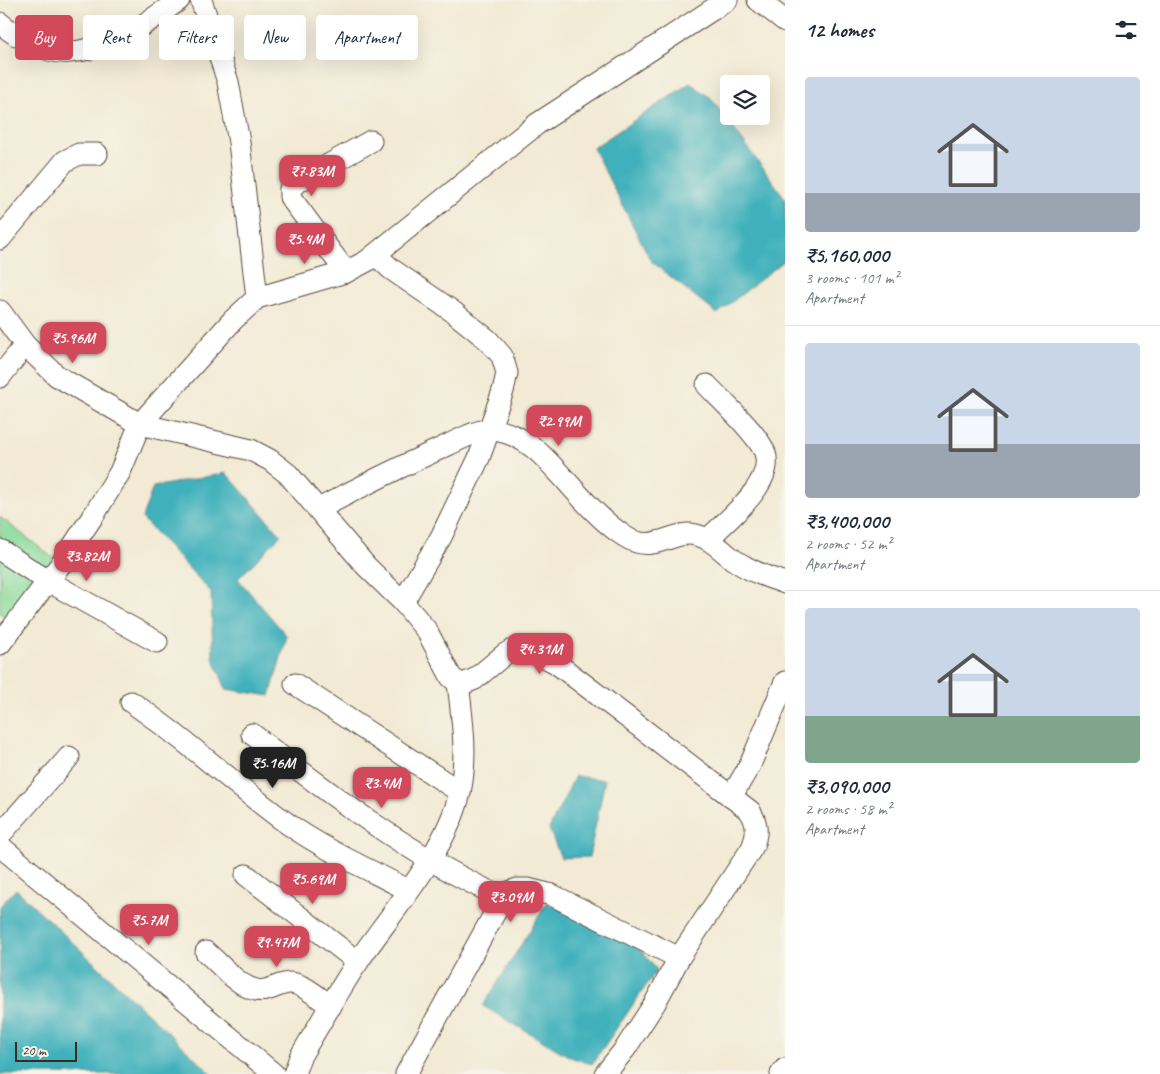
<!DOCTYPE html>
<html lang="en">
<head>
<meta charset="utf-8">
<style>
	body { margin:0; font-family:Caveat,sans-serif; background:#f2f2f3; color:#1f2937; height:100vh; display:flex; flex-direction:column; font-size:19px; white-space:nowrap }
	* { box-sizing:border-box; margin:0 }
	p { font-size:16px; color:#747a83 }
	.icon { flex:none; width:28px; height:28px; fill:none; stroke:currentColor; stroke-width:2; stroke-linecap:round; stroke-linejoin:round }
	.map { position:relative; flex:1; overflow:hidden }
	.details { display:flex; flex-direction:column; background:#fff; width:375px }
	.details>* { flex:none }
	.guide { position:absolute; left:15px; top:15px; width:475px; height:45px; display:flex; gap:10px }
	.fabs { position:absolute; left:720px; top:75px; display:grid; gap:10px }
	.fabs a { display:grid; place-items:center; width:50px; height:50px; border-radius:5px; background:#fff; box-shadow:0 5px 20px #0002; font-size:25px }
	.scale { position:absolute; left:15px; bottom:12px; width:62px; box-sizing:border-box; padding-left:5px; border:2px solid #3b2a1e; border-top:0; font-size:14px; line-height:18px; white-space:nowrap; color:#3b2a1e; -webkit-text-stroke:4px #f7f3e8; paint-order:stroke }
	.price { position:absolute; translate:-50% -42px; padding:0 11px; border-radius:10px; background:#d1495b; color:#fff; font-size:16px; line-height:32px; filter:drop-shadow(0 1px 2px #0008) }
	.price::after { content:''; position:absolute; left:50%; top:30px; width:15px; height:11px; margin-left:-8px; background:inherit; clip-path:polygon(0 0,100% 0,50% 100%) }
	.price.on { background:#222; color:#fff }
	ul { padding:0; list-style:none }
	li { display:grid; align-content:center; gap:10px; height:265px; padding:0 20px }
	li+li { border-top:1px solid #e0e1e3 }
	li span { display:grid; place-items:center; height:155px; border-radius:5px; color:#555 }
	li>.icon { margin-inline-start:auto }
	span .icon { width:90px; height:90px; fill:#fffc; stroke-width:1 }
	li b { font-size:21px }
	h2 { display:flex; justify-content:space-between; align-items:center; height:60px; padding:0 20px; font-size:21px }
	.pill { padding:0 18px; border-radius:5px; background:#fff; box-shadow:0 5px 20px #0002; font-size:18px; line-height:45px }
	.pill.on { background:#d1495b; color:#fff }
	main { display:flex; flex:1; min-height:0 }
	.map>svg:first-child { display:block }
</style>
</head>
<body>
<main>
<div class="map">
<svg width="785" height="1074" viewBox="0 0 785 1074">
	<rect width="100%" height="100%" fill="#f7f3e8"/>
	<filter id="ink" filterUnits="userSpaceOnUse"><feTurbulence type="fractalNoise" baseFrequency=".02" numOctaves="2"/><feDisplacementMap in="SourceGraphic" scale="10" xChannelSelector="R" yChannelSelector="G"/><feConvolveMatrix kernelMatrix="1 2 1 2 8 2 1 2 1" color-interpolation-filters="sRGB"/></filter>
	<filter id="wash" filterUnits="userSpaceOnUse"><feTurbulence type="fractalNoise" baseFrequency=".0096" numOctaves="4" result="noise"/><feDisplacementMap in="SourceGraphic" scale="20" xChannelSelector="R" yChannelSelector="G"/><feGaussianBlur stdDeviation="1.12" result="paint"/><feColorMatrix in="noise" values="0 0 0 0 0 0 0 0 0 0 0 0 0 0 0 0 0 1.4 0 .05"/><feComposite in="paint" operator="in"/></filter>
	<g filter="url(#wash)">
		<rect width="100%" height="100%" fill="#f2ead4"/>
		<polygon fill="#89db9c" stroke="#62825d" points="0,517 61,564 15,625 0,613"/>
		<g fill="#41b1bc" stroke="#3e6e6d">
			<polygon points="690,83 711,98 785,198 785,260 717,314 651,261 593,148"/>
			<polygon points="226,473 281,535 238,579 287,636 270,696 226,689 213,658 211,592 142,518 153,487"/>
			<polygon points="575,776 605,780 589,857 561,858 549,829"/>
			<polygon points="16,889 212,1074 0,1074 0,906"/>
			<polygon points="547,903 630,937 657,970 592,1064 570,1057 483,1006"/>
		</g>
	</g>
	<g filter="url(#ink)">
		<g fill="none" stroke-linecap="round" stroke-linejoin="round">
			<g stroke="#564739" stroke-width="23">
				<g id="street">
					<polyline points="201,0 228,82 239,142 257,298"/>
					<polyline points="758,0 785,21"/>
					<path d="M 0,23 C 18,38 45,54 69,52 C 106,51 150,22 179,0"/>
					<polyline points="0,239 65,161 79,154 97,154"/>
					<polyline points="376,255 391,269 452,311 488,340 502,356 507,373 503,391 479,458 441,537 403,602"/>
					<polyline points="346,272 290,197 290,189 296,183 371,141"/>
					<path d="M 0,311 L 25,345 L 57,376 L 140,424 L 251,450 L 270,460 L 288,474 L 366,566 L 403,602 L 427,631 L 451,677 L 458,683 L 465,683 L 475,679 L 505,654 L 516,648 L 529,649 L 556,663 L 750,811 C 758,824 758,834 752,848 L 679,958 L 655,1003 L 625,1049 L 605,1074"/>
					<polyline points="0,377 25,345"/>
					<path d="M 707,385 C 721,400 759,435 765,453 C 775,483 727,520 708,539"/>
					<path d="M 319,509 C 361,486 404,465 448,445 C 459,440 478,429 490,430 C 506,430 523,439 535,449 C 566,476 589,513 624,536 C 654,556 672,529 696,535 C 711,538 722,551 734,560 C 750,571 767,577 785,583"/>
					<polyline points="0,550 48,581 157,642"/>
					<polyline points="0,644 61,564 95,513 120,472 140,424 233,320 257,298 346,272 367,261 537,124 727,0"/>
					<polyline points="295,684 460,792"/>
					<path d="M 131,702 C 186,739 234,785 288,824 C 325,850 368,869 408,890"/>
					<path d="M 252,734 C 332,796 411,856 503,898"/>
					<polyline points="731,797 750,765 785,682"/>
					<polyline points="0,835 69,757"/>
					<polyline points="0,846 274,1074"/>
					<polyline points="246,875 358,962"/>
					<path d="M 206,952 C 220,964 238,986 256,990 C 269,993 278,983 290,983 C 303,983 320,999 331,1006"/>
					<path d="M 294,1074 L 300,1057 C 320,1024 338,991 359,960 C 393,910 447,851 460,792 C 468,756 462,718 458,683"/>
					<polyline points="406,1074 503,898 509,892 517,889 528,889 552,895 679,958"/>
					<polyline points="781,1074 785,1069"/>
				</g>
			</g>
			<use href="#street" stroke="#fff" stroke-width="21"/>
		</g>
	</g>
</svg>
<div class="fabs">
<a><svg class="icon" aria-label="layers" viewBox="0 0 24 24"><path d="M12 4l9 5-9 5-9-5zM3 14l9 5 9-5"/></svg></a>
</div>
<div class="scale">20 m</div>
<b class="price" style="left:312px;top:197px">₹7.83M</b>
<b class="price" style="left:305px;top:265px">₹5.4M</b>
<b class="price" style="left:73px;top:364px">₹5.96M</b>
<b class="price" style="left:559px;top:447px">₹2.99M</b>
<b class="price" style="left:87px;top:582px">₹3.82M</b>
<b class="price" style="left:540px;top:675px">₹4.31M</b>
<b class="price on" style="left:273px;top:789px">₹5.16M</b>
<b class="price" style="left:382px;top:809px">₹3.4M</b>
<b class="price" style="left:313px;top:905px">₹5.69M</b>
<b class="price" style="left:511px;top:923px">₹3.09M</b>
<b class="price" style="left:149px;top:946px">₹5.7M</b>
<b class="price" style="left:277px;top:968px">₹9.47M</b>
<div class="guide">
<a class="pill on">Buy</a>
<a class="pill">Rent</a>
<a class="pill">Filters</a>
<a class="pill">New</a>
<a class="pill">Apartment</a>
</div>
</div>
<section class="details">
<h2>12 homes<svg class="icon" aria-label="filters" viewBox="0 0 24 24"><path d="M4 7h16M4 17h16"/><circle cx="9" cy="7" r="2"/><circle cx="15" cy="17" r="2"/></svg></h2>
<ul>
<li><span style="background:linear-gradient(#c9d6e8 75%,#9aa5b1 0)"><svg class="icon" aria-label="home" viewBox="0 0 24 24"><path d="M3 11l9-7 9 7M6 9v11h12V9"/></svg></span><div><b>₹5,160,000</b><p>3 rooms · 101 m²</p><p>Apartment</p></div></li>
<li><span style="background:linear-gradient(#c9d6e8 65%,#9aa5b1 0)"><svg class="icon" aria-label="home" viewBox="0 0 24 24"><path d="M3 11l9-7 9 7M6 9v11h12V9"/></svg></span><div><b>₹3,400,000</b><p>2 rooms · 52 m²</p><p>Apartment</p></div></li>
<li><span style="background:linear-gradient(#c9d6e8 70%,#7fa58c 0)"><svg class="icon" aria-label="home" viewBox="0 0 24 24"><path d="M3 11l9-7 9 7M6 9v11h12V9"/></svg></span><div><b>₹3,090,000</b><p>2 rooms · 58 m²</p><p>Apartment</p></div></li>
</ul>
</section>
</main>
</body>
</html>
